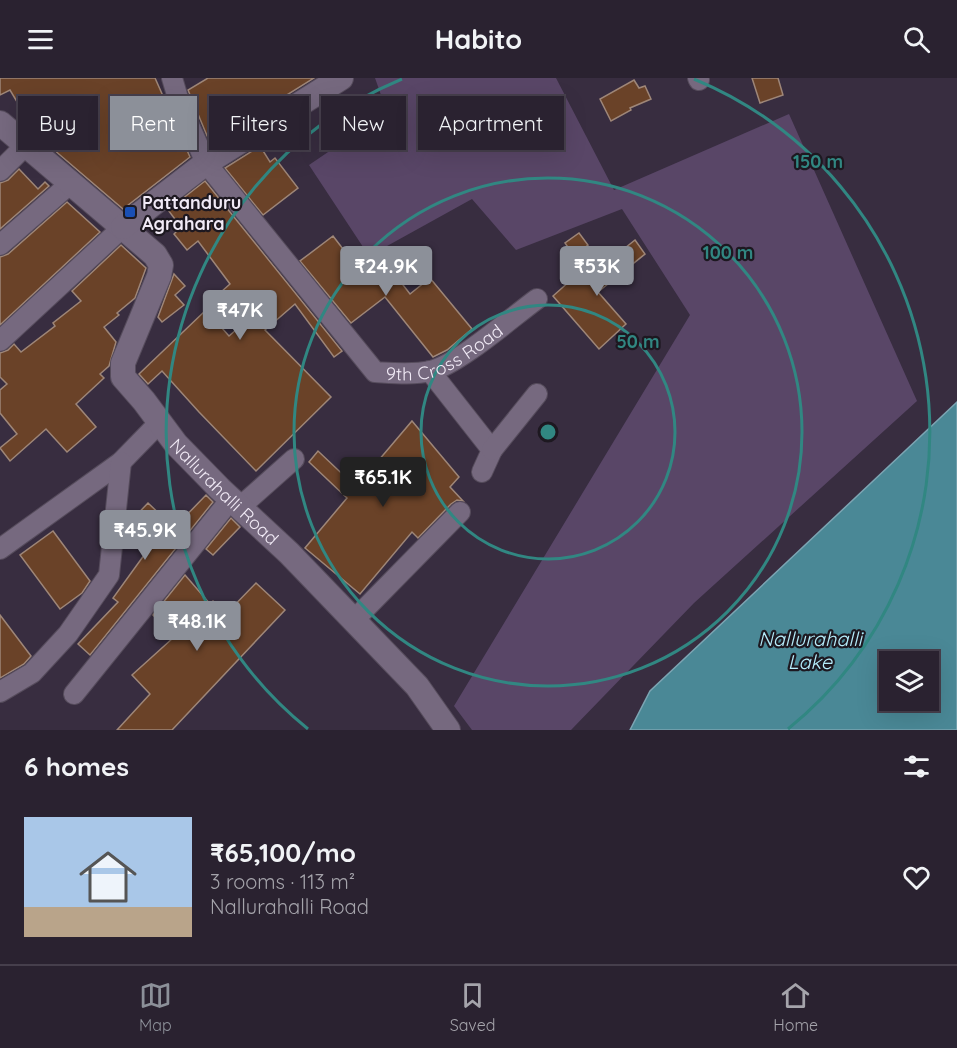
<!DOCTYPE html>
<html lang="en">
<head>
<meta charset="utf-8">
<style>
	body { margin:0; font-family:Quicksand,sans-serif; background:#322a38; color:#f1f3f6; height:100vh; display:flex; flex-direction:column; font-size:22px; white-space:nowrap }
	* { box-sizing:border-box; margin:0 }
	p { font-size:20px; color:#a5a4ab }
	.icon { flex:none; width:33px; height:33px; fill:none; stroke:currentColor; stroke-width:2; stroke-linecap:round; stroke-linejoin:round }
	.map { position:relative; height:652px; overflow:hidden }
	.side { display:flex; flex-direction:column; background:#2a2230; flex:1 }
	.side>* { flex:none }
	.top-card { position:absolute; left:18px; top:18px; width:600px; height:54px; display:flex; gap:12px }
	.tools { position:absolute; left:879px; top:573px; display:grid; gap:12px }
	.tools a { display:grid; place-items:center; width:60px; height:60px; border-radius:0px; background:#2a2230; box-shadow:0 6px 24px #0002,0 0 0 2px #463f4c; font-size:30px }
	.price { position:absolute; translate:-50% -51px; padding:0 14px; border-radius:6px; background:#8c9099; color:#fff; font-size:20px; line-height:39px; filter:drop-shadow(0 2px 3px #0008) }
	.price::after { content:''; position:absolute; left:50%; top:36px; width:18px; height:14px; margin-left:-9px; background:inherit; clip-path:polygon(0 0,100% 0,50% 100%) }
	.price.on { background:#222; color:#fff }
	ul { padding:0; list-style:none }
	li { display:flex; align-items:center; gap:18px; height:150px; padding:0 24px }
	li span { display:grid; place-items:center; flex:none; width:168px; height:120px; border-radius:0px; color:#555 }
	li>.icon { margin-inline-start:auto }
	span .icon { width:72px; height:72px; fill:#fffc; stroke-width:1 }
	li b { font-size:26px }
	h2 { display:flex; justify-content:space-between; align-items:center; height:72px; padding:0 24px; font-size:26px }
	.pill { padding:0 21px; border-radius:0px; background:#2a2230; box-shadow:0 6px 24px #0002,0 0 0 2px #463f4c; font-size:21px; line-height:54px }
	.pill.on { background:#8c9099; color:#fff }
	header { display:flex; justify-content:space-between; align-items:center; height:78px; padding:0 24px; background:#2a2230; font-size:27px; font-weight:700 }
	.dock { display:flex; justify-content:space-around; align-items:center; height:84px; border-top:2px solid #463f4c; background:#2a2230; font-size:16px; color:#a5a4ab }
	.dock a { display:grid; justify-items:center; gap:3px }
	.dock .on { color:#8c9099 }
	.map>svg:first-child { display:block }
</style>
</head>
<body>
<header><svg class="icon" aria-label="menu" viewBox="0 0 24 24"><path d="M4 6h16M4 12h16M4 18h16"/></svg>Habito<svg class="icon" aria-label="search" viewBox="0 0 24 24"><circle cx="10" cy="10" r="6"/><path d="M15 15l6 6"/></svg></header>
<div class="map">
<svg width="957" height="652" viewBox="0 0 957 652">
	<rect width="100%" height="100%" fill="#382d40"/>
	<polygon fill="#594667" points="375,0 556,0 614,112 789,36 917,323 694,525 571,652 472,652 454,628 690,237 622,131 516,172 472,121 369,178 309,87 387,34"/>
	<path fill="#4a8896" stroke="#7ca5b3" stroke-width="1.5" fill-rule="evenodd" d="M 957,324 L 957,652 L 630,652 L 650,613 ZM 890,584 L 928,584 L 928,622 L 890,622 Z"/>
	<g fill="#6a4228" stroke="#9e8678" stroke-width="1.5">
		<polygon points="0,0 155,0 190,79 123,131 53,71 42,58 38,59 10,12 0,17"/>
		<polygon points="208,0 314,0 210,65 188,12"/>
		<polygon points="752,0 778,0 783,17 760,25"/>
		<polygon points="634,2 639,10 645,8 651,21 630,30 631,32 611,43 600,21"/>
		<polygon points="260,68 270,84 275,80 298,110 263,137 225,90"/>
		<polygon points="19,91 38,111 45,104 49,108 0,151 0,105 8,102"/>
		<polygon points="205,103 342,273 334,279 295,226 265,252 331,319 256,393 199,334 162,293 148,306 139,296 206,232 229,258 245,244 221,214 230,206 198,163 187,172 174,156 181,149 168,132"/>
		<polygon points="67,124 100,154 0,247 0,179 8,176"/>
		<polygon points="579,155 588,167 574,178 565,165"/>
		<polygon points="333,158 363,197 383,181 410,216 430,200 472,251 447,272 433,279 385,219 351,245 300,183"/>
		<polygon points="635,162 645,176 598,214 626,246 599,271 553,218 580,194 586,201"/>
		<polygon points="121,167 146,190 135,220 117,235 119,237 104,249 116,264 109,288 100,296 104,300 76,326 96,349 67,374 46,351 10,383 0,370 17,356 0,335 0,312 7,306 0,299 0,275 8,272 14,266 21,274 55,248 53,245 81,223 72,213"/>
		<polygon points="174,196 185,208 175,217 184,227 162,244 158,239"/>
		<polygon points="412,343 459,399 450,409 463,423 457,422 451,426 418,460 412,454 360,516 305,470 347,420 309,384 318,373 356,409"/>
		<polygon points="206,417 213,424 90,577 78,566 118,524 113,520 155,462 142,471 126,455 126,448 148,425 167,443 170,440 177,447"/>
		<polygon points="231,440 240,449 213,477 206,471"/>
		<polygon points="53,453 90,503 82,515 60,531 20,477"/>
		<polygon points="185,497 210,526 213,523 225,537 256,505 285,532 172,652 117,652 150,616 132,597 173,560 153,537"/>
		<polygon points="0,537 31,578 24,586 0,600"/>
	</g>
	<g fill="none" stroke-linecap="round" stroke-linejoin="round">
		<g stroke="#564c5c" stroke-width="22">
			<g id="minor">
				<path id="s1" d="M 172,0 L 180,27 L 206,85 L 375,294 C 393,295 413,297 431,293 C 460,285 511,240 537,221"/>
				<polyline points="698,0 699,2"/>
				<polyline points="0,93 26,67"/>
				<polyline points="0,167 71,105"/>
				<polyline points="0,263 123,149"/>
				<polyline points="430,293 492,372 482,394"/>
				<polyline points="492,372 537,316"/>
				<polyline points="240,429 294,381"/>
				<polyline points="0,471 121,384 160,344"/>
				<polyline points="354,542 460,434"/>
				<polyline points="0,614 32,595 68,556 109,497 121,384"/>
				<polyline points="74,616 231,421"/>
			</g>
		</g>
		<g stroke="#564c5c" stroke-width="26">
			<g id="tertiary">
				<path id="s2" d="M 0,45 L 155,177 L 161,187 L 159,198 L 123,285 L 123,299 L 144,323 L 176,366 L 220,411 L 289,475 L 417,608 L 448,652"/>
				<polyline points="123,149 206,85 341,0"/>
			</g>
		</g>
		<use href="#minor" stroke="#76697f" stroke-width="20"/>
		<use href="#tertiary" stroke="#76697f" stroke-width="24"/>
	</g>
	<g fill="none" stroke="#318782" stroke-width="3">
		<circle cx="548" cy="354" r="127"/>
		<circle cx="548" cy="354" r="254"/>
		<path d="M308 651A382 382 0 0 1 402 1M694 1A382 382 0 0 1 788 651"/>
	</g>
	<rect fill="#1a4fb4" stroke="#1d1820" stroke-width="2" x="124" y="128" width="12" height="12" rx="3"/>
	<g text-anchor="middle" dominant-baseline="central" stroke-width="4.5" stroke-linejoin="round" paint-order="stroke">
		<g font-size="18" font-weight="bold" fill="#f1eaf6" stroke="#1d1820" text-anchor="start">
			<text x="142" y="124">Pattanduru<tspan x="142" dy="21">Agrahara</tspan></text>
		</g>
		<g font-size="18" fill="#f1eaf6" stroke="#1d1820">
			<text stroke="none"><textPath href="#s1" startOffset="435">9th Cross Road</textPath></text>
			<text stroke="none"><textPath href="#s2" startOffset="488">Nallurahalli Road</textPath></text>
		</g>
		<g font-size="20" font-style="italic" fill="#b6edfb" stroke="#1d1820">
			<text x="810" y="560">Nallurahalli<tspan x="810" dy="23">Lake</tspan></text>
		</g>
	</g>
	<circle cx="548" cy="354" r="9" fill="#318782" stroke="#1d1820" stroke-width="3"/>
	<g font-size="18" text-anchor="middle" font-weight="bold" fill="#318782" stroke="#1d1820" stroke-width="4.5" stroke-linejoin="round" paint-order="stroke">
		<text x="818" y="90">150 m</text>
		<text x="728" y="181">100 m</text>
		<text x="638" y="270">50 m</text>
	</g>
</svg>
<div class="tools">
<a><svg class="icon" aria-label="layers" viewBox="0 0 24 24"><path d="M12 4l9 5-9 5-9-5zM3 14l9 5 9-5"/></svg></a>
</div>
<b class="price" style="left:386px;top:219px">₹24.9K</b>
<b class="price" style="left:597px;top:219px">₹53K</b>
<b class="price" style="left:240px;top:263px">₹47K</b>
<b class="price on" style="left:383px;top:430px">₹65.1K</b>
<b class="price" style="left:145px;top:483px">₹45.9K</b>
<b class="price" style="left:197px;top:574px">₹48.1K</b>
<div class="top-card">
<a class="pill">Buy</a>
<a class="pill on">Rent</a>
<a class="pill">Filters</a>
<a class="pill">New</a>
<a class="pill">Apartment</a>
</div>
</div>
<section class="side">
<h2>6 homes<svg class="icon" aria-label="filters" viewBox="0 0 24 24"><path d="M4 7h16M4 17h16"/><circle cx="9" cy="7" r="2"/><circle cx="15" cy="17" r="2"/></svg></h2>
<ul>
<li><span style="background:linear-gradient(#a9c7e8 75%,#b9a48a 0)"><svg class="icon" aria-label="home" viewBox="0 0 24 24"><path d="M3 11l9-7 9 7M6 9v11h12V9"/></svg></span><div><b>₹65,100/mo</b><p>3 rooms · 113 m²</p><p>Nallurahalli Road</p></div><svg class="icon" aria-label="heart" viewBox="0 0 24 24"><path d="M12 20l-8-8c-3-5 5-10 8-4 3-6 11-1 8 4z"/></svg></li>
</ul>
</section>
<nav class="dock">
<a class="on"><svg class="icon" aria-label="map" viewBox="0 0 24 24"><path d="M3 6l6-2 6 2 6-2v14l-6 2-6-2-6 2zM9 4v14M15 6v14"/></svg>Map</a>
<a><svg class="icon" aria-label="saved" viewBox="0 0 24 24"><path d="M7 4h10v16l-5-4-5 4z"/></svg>Saved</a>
<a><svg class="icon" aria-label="home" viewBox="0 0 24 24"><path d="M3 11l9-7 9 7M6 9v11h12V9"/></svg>Home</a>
</nav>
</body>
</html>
